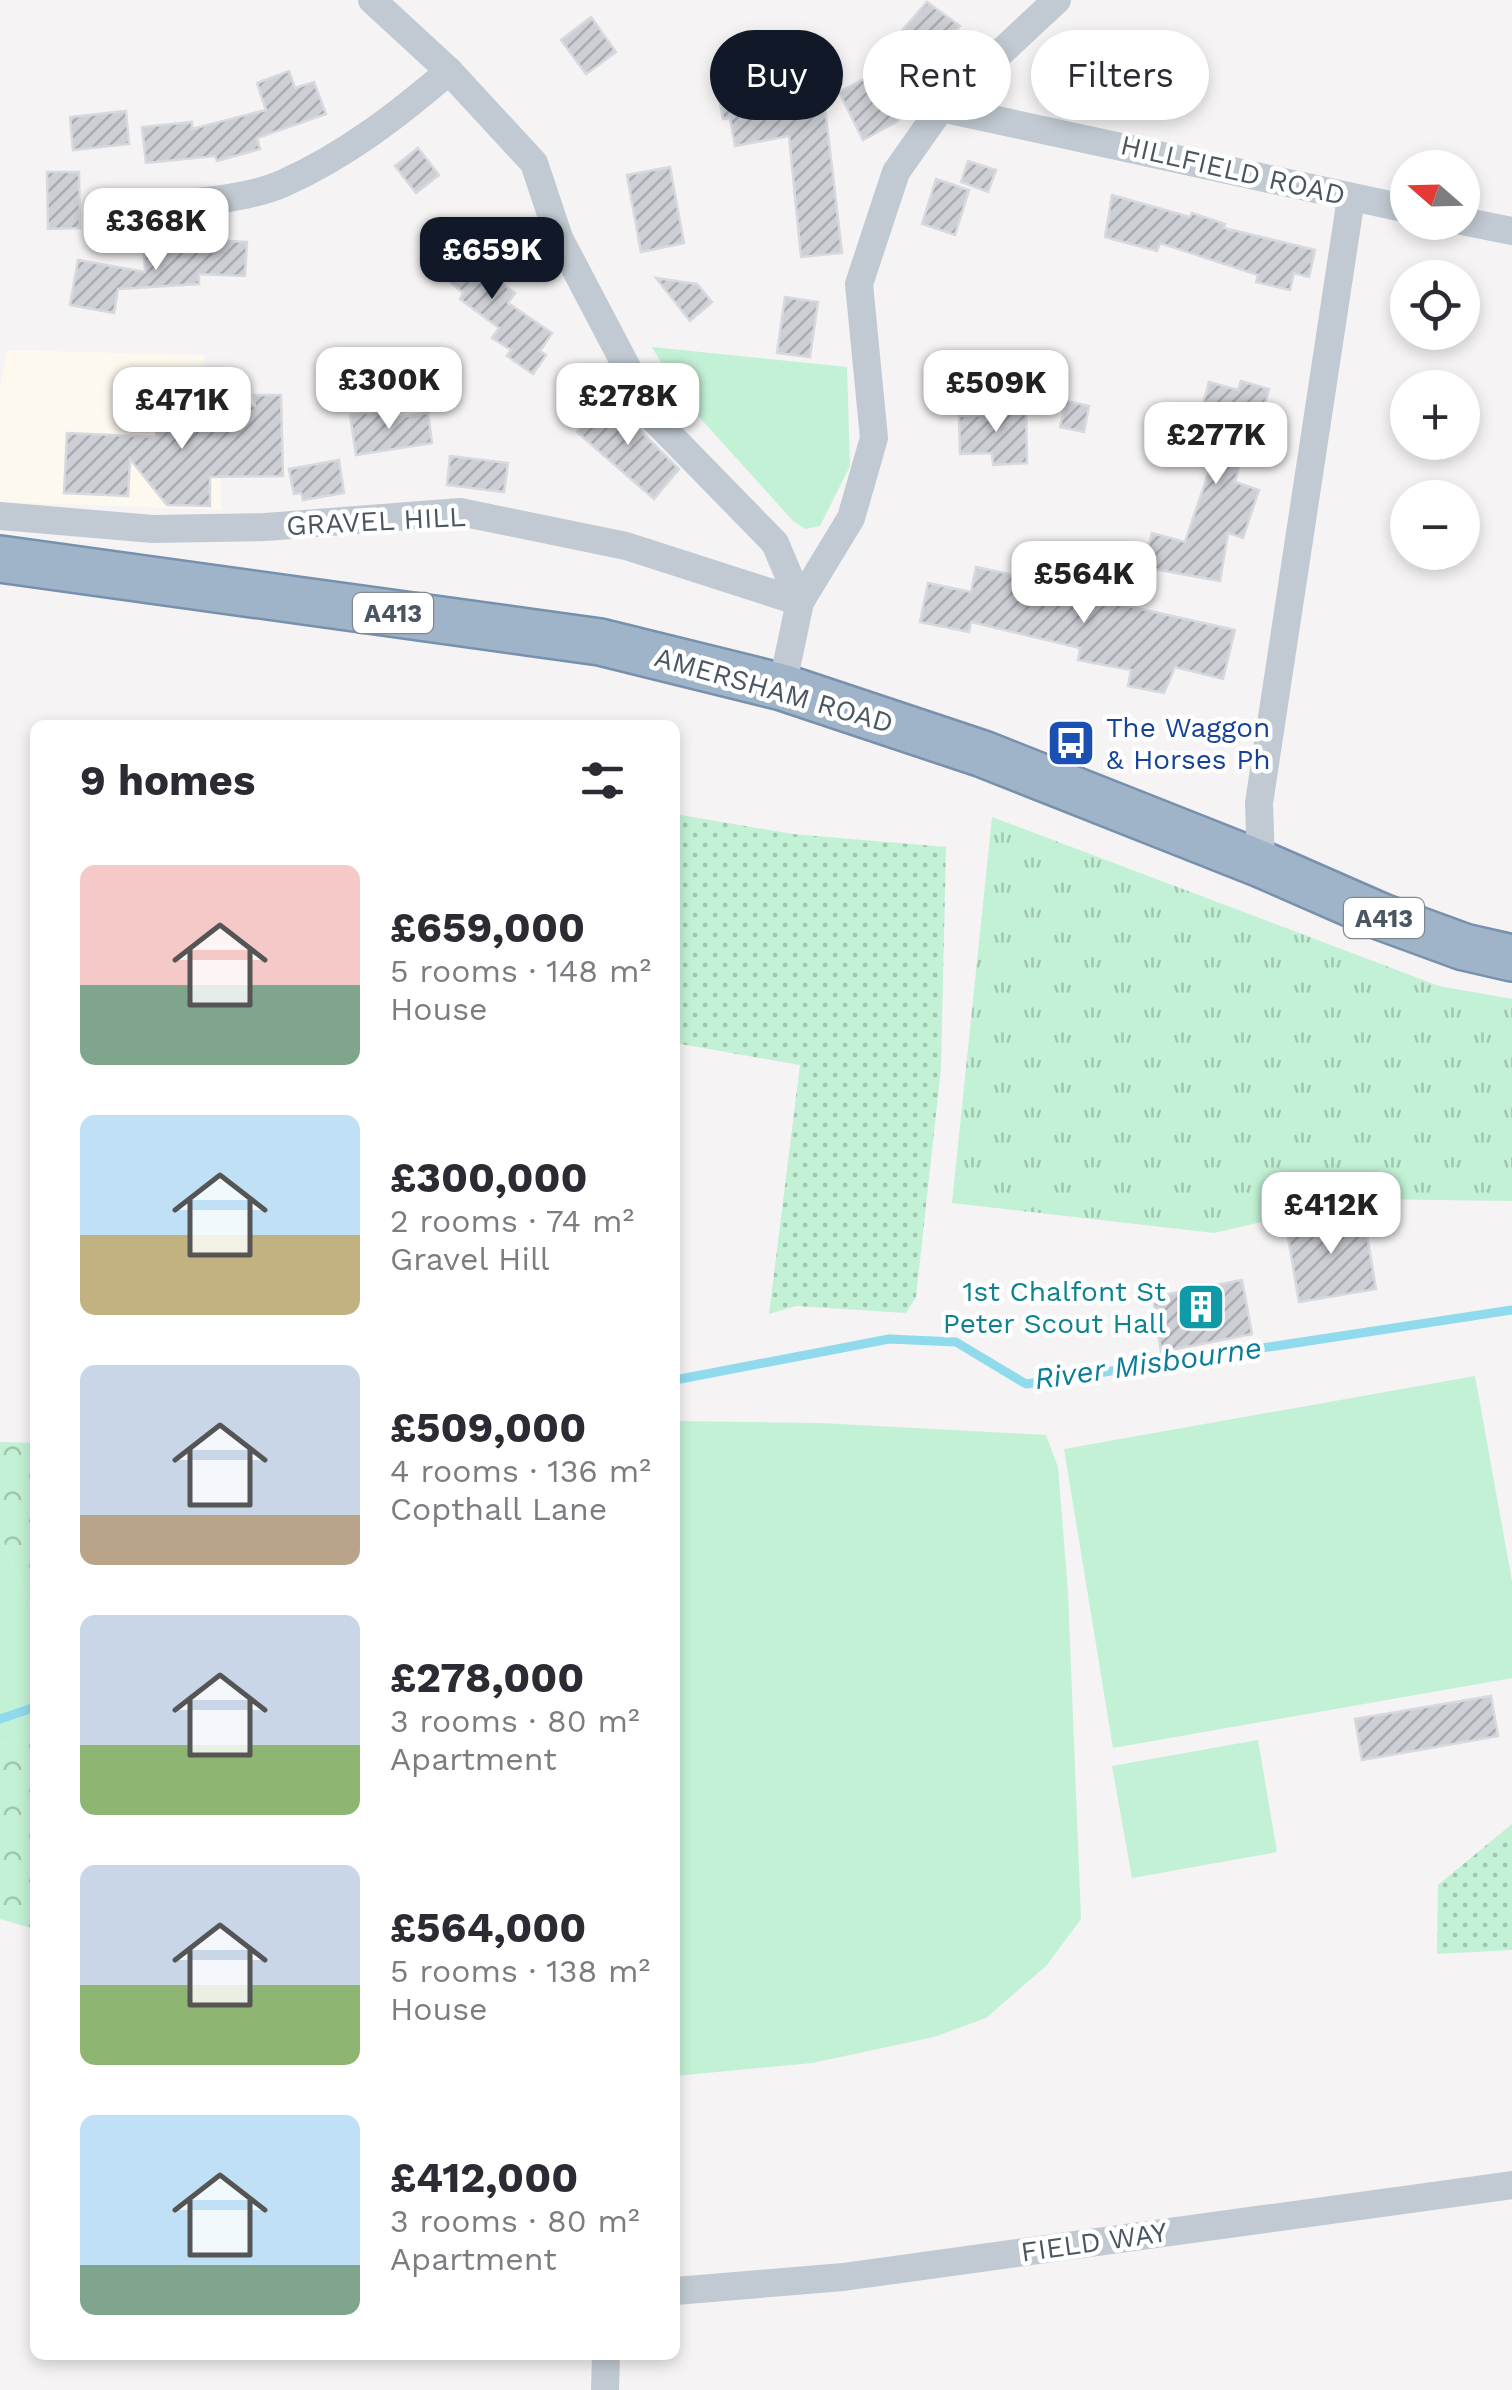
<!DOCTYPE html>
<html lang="en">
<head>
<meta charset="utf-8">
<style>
	body { margin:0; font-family:"Work Sans",sans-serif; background:#f7f7f7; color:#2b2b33; height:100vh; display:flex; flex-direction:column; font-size:38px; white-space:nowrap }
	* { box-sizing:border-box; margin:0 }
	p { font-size:32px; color:#7c7c81 }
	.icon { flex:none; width:55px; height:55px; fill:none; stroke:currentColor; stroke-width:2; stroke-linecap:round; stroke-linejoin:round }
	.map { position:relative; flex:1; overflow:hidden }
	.drawer { position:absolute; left:30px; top:720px; width:650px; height:1640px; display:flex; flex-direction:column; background:#fff; border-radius:15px; box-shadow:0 5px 15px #0003 }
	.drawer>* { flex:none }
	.banner { position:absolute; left:710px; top:30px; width:650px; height:90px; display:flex; gap:20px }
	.needle { width:65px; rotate:290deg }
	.tools { position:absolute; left:1390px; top:150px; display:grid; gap:20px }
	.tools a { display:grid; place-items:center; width:90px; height:90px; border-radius:50%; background:#fff; box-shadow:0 5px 15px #0003; font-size:50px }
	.price { position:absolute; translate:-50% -85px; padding:0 22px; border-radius:20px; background:#fff; color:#222; font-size:32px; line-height:65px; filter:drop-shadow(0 2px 5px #0008) }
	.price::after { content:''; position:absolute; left:50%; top:60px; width:30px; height:22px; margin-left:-15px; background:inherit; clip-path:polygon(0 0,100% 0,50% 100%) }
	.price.active { background:#111827; color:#fff }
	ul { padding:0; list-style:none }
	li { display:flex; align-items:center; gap:30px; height:250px; padding:0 50px }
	li span { display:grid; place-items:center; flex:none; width:280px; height:200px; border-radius:15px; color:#555 }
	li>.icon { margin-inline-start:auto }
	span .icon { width:120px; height:120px; fill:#fffc; stroke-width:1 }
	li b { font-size:42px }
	h2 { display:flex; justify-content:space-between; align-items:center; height:120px; padding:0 50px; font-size:42px }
	.tag { padding:0 35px; border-radius:45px; background:#fff; box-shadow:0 5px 15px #0003; font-size:35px; line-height:90px }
	.tag.active { background:#111827; color:#fff }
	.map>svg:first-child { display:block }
</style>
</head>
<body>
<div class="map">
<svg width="1512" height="2390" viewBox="0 0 1512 2390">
	<defs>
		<pattern id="forest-crowns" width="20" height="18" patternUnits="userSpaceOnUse" patternTransform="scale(2.5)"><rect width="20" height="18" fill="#c3f1d5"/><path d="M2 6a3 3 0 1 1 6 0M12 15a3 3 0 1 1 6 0" fill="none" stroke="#a0c6b0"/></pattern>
		<pattern id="park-tufts" width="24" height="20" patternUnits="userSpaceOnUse" patternTransform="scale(2.5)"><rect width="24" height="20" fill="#c3f1d5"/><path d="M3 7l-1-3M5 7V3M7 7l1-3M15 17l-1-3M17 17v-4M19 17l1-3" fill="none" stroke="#a0c6b0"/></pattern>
		<pattern id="garden-dots" width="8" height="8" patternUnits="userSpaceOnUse" patternTransform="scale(2.5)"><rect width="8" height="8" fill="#c3f1d5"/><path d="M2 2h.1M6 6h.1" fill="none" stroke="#a0c6b0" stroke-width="1.8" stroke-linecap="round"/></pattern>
		<pattern id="building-hatch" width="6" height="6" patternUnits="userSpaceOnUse" patternTransform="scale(2.5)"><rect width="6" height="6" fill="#cdcfd5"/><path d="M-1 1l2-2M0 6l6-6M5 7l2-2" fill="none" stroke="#a8abb0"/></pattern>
	</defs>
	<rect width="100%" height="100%" fill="#f5f3f3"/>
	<polygon fill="#fdf9ef" points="7,350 204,355 203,392 213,393 215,441 221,454 221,510 0,502 0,388"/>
	<g fill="#c3f1d5">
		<polygon points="652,347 847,367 850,466 820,526 806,529 794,522 681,397"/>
		<polygon points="1475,1376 1512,1581 1512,1678 1113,1748 1064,1449"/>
		<polygon points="675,1421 821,1423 1046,1435 1058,1467 1068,1592 1081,1919 1047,1965 986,2018 934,2037 812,2063 675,2076"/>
		<polygon points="0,1532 35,1620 35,1734 0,1744"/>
		<polygon points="1258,1740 1277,1852 1132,1878 1112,1766"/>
	</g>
	<g fill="url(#forest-crowns)">
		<polygon points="0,1442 35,1443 35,1620 0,1532"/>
		<polygon points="35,1734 35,1929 0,1919 0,1744"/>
	</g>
	<polygon fill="url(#park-tufts)" points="992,817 1439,986 1512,999 1512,1201 1361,1199 1214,1233 952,1203"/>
	<g fill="url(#garden-dots)">
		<polygon points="675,814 792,834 946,847 941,1068 916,1297 906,1313 796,1306 769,1314 800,1065 675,1043"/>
		<polygon points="1512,1824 1512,1950 1437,1954 1438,1885"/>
	</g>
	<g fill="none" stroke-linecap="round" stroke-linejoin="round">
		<g stroke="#90daee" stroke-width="9">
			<polyline points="675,1380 889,1339 956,1342 1026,1384 1512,1310"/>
			<polyline points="0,1719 35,1707"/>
		</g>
	</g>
	<g fill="url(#building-hatch)" stroke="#d7d9de" stroke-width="2.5">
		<polygon points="927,2 960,26 921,77 913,71 889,103 898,121 863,140 839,92 887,67 877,59"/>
		<polygon points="591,17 616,52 586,74 561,40"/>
		<polygon points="289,71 295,88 314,82 326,114 257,138 260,149 217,161 215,156 146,163 142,127 192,122 192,129 266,110 257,83"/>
		<polygon points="746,88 798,95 795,114 824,99 842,253 801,257 789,136 735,146 730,118 723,119 718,93"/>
		<polygon points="126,111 129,144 73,150 70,117"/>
		<polygon points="418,148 439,175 416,193 395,166"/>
		<polygon points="968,161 996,170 988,192 961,182"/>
		<polygon points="670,167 684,243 641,252 627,175"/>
		<polygon points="47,172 79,172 80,228 48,229"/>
		<polygon points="936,179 969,190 955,235 922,224"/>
		<polygon points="1112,195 1190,217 1192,213 1225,224 1224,228 1315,250 1309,277 1294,273 1290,290 1256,282 1258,275 1160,243 1157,251 1105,237"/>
		<polygon points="455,232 484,257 477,265 515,293 508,303 552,333 540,351 546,355 533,374 507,356 511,350 492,338 499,328 460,299 463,293 428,263"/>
		<polygon points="205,240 247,242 245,276 199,274 199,284 118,289 114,313 70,305 78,260 145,272 144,252 204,248"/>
		<polygon points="656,278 697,284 712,302 690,321"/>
		<polygon points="785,297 818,302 810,357 777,353"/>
		<polygon points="1241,381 1269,389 1257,433 1249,430 1235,482 1259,490 1243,538 1228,533 1220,581 1143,567 1152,533 1185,542 1221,436 1196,429 1209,382 1238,390"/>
		<polygon points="254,395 281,395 283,476 210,477 210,506 167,505 130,459 128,496 64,493 67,433 156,437 157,404 255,406"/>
		<polygon points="606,397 679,469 654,499 577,432"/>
		<polygon points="1066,401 1089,406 1084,432 1060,427"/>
		<polygon points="1026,407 1027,463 993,465 992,453 960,454 959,416 981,415 980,409"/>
		<polygon points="385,410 387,419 428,413 432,443 356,455 350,415"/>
		<polygon points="450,456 508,463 504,492 447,485"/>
		<polygon points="339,460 344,493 303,500 301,493 294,494 289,469"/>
		<polygon points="976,567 1038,580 1040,571 1082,582 1078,595 1235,630 1223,679 1175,667 1164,693 1128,686 1131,670 1078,660 1080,648 971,622 969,632 920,622 928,583 971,592"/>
		<polygon points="1363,1211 1376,1289 1299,1302 1286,1225"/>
		<polygon points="1242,1280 1252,1334 1161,1352 1153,1297"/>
		<polygon points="1491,1696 1498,1736 1362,1760 1355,1719"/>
	</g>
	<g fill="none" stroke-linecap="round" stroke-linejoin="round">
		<g stroke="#7690ad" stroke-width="50">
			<polyline id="trunk" points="0,559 600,642 782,687 983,754 1261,864 1382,917 1464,947 1512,958"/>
		</g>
		<g stroke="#c1cad2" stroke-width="28">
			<polyline points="372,0 449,71 534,163 559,238 654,419 775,543 800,602 782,687"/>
			<polyline points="941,108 1408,209"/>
			<path d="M 125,207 C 172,204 242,202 284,183 C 346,155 398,115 449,71"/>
			<polyline points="1462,221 1512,231"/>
			<polyline points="525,248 559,238"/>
			<polyline points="0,516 153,529 265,527 460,512 626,546 800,602"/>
			<polyline points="800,602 851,518 874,438 859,284 896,172 941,108 1057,0"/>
			<polyline points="1261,864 1259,803 1351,198"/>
			<polyline points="675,2291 843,2277 1512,2185"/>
			<polyline points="605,2390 606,2355"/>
		</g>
		<use href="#trunk" stroke="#9fb4c9" stroke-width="45"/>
	</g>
	<defs>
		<g id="bus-square" transform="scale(2.5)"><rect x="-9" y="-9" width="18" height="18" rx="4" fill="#1a4fb4" stroke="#fff"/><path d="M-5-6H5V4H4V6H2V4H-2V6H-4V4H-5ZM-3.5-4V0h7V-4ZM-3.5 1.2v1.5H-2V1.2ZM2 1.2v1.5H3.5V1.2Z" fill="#fff"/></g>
		<g id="building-square" transform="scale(2.5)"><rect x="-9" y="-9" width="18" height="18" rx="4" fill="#0f9aa8" stroke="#fff"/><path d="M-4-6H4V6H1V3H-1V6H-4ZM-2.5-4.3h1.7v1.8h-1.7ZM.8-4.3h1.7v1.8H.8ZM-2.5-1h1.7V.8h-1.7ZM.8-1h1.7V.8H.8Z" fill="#fff"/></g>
	</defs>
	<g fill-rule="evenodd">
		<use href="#bus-square" x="1071" y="743"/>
		<use href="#building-square" x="1201" y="1307"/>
	</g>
	<g text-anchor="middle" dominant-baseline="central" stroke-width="9" stroke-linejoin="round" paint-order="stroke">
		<g fill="#fff" stroke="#808990" stroke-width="2.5">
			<rect x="353" y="593" width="80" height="40" rx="8"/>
			<rect x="1344" y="898" width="80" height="40" rx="8"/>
		</g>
		<g font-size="25" font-weight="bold" fill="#4a5661">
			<text x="393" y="613">A413</text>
			<text x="1384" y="918">A413</text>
		</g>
		<g font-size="28" fill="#4a5661" stroke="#fff">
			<text transform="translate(1233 170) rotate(13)">HILLFIELD ROAD</text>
			<text transform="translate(376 521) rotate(-3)">GRAVEL HILL</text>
			<text transform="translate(774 690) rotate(16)">AMERSHAM ROAD</text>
			<text transform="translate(1094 2242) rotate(-8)">FIELD WAY</text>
		</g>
		<g font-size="28" fill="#164399" stroke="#fff" text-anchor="start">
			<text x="1106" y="727">The Waggon<tspan x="1106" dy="32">&amp; Horses Ph</tspan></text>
		</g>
		<g font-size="28" fill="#0d838f" stroke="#fff" text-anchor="end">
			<text x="1166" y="1291">1st Chalfont St<tspan x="1166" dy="32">Peter Scout Hall</tspan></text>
		</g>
		<g font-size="30" font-style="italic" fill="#0c7c9b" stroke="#fff">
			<text transform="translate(1148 1363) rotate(-8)">River Misbourne</text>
		</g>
	</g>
</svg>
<div class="tools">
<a><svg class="needle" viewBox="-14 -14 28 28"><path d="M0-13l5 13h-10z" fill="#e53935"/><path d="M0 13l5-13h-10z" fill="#7c7c81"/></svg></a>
<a><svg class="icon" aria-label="locate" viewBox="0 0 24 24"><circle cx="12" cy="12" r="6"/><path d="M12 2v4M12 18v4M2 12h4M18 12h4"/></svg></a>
<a>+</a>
<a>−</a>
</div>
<b class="price" style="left:156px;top:273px">£368K</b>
<b class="price active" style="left:492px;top:302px">£659K</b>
<b class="price" style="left:389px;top:432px">£300K</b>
<b class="price" style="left:996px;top:435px">£509K</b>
<b class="price" style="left:628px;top:448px">£278K</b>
<b class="price" style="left:182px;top:452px">£471K</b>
<b class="price" style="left:1216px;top:487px">£277K</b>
<b class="price" style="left:1084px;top:626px">£564K</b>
<b class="price" style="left:1331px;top:1257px">£412K</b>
<div class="banner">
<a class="tag active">Buy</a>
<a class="tag">Rent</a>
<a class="tag">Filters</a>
</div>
<section class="drawer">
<h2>9 homes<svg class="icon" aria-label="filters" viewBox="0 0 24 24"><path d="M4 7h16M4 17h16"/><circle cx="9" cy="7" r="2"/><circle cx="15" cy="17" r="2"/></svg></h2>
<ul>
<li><span style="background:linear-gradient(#f6c9c9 60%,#7fa58c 0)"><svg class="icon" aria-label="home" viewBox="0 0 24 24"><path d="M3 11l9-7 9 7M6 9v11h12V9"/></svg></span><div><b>£659,000</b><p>5 rooms · 148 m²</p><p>House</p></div></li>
<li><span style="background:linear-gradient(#bfe0f5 60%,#c2b280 0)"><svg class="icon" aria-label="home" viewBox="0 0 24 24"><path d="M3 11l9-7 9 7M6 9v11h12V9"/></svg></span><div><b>£300,000</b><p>2 rooms · 74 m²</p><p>Gravel Hill</p></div></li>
<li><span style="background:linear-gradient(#c9d6e8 75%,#b9a48a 0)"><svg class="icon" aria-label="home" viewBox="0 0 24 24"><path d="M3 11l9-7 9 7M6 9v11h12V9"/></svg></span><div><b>£509,000</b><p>4 rooms · 136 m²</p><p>Copthall Lane</p></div></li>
<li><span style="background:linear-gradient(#c9d6e8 65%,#8fb573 0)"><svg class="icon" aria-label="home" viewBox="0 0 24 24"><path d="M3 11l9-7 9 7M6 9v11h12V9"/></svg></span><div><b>£278,000</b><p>3 rooms · 80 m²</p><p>Apartment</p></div></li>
<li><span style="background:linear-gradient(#c9d6e8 60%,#8fb573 0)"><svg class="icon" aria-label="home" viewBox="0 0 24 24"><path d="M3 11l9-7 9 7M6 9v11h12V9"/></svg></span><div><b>£564,000</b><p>5 rooms · 138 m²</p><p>House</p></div></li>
<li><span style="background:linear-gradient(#bfe0f5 75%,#7fa58c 0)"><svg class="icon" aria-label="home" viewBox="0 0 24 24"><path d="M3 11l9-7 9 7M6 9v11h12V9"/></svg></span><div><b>£412,000</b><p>3 rooms · 80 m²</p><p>Apartment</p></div></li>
</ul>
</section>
</div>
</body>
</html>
